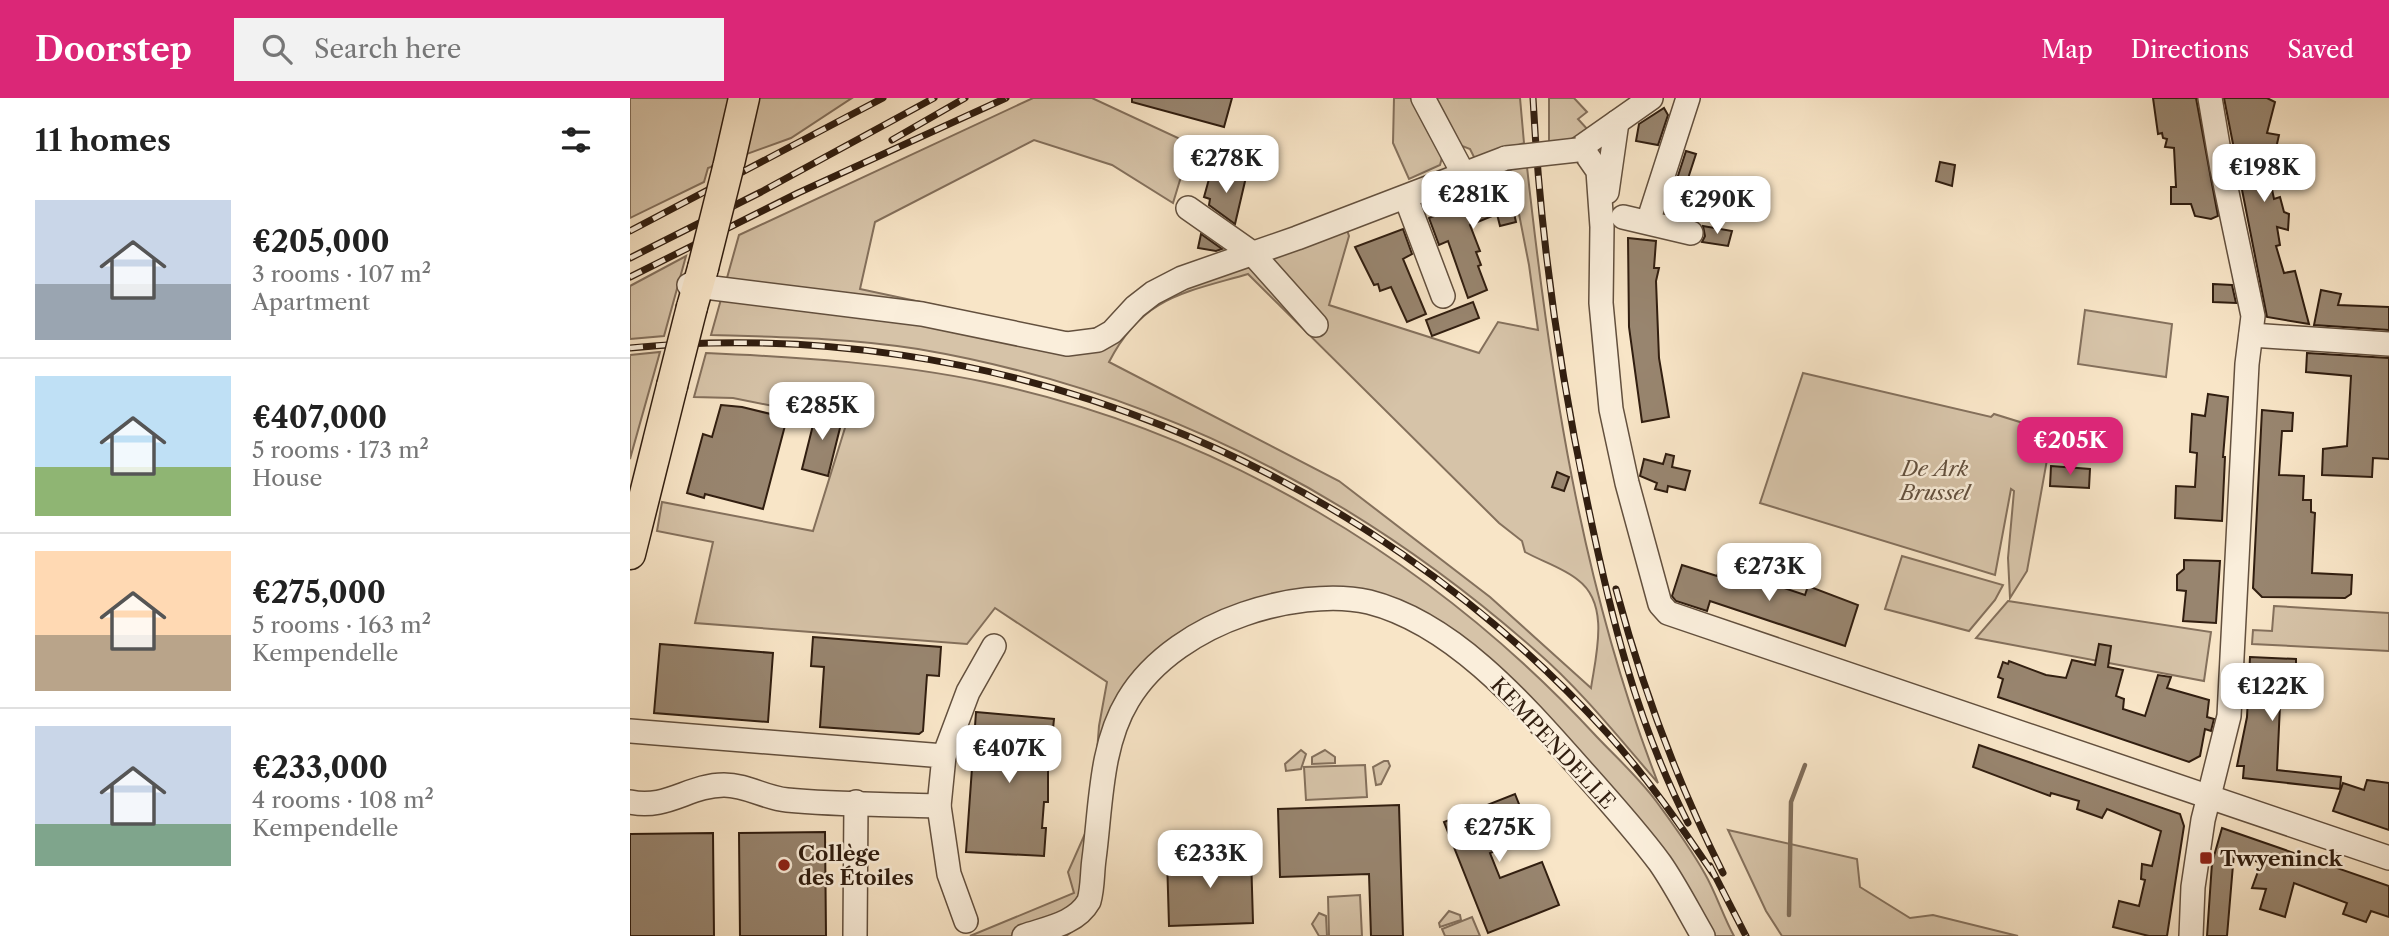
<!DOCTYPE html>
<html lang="en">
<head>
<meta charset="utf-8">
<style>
	body { margin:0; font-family:"Libre Caslon Text",serif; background:#f2f2f2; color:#222; height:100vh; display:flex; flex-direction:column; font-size:26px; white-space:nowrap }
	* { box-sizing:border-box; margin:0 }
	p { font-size:23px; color:#767676 }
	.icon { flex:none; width:38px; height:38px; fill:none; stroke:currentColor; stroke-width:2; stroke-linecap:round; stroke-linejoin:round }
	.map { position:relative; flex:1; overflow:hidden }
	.panel { display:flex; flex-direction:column; background:#fff; width:630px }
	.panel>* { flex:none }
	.price { position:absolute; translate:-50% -60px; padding:0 16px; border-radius:14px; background:#fff; color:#222; font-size:23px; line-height:46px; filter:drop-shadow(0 2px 4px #0008) }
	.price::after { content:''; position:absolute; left:50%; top:42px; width:21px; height:16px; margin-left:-10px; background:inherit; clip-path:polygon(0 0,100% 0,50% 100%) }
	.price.current { background:#db2777; color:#fff }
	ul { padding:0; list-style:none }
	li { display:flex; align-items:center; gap:21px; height:175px; padding:0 35px }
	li+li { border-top:2px solid #e0e0e0 }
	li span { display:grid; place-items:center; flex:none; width:196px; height:140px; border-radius:0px; color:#555 }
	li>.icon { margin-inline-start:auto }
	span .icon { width:84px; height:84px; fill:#fffc; stroke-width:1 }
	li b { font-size:30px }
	h2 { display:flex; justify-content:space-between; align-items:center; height:84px; padding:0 35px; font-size:30px }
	header { display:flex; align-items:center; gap:42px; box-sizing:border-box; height:98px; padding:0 35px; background:#db2777; color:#fff }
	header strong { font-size:33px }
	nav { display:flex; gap:38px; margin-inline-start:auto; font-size:24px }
	.search { width:490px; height:63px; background:#f2f2f2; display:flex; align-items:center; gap:18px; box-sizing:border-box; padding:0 24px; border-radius:0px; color:#767676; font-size:26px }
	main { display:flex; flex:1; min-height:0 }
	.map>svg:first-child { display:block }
</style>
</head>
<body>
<header>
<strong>Doorstep</strong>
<div class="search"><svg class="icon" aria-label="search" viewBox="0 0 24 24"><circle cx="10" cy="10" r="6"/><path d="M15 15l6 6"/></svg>Search here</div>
<nav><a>Map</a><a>Directions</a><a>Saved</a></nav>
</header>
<main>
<section class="panel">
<h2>11 homes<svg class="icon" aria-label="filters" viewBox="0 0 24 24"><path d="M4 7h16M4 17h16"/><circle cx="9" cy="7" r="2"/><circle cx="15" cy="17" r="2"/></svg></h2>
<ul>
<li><span style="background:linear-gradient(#c9d6e8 60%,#9aa5b1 0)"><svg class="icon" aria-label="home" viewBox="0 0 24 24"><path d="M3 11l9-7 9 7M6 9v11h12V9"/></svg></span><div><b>€205,000</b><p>3 rooms · 107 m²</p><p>Apartment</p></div></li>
<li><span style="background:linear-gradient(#bfe0f5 65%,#8fb573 0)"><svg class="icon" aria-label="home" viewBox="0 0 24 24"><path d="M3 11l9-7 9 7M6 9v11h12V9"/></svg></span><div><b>€407,000</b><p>5 rooms · 173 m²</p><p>House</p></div></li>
<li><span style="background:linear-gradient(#ffd9b3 60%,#b9a48a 0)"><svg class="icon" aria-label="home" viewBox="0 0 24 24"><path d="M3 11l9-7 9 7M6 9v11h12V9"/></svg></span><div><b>€275,000</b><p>5 rooms · 163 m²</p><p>Kempendelle</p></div></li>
<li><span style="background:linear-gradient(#c9d6e8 70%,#7fa58c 0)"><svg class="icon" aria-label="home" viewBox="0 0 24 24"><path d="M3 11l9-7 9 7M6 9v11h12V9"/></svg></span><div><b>€233,000</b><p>4 rooms · 108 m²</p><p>Kempendelle</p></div></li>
</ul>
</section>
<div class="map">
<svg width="1759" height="838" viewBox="0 0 1759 838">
	<rect width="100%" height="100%" fill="#f8e5c7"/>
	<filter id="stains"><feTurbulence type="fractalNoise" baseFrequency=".00286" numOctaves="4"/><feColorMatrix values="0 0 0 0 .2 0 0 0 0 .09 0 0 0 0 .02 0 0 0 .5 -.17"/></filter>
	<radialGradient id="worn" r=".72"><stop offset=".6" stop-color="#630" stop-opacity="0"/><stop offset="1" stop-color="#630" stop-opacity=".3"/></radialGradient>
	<g fill="#d6c3a8" stroke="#84705c" stroke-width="2" fill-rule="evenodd">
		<polygon points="0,0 222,0 161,40 78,70 74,84 0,120"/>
		<path d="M 403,0 L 462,0 L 561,46 L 543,105 L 482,67 L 404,42 L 245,124 L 230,191 L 446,237 L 476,226 L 495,206 L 717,132 L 719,138 L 699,207 L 849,255 L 868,224 L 908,232 L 899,167 L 880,70 L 897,69 C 920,278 951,487 1028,685 C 989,640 951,592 906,553 C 727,395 523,291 288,251 C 220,240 150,239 81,237 L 109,137 ZM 618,176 L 869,425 L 892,443 L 895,454 C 911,463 934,470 948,482 C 980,506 966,557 961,590 L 860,499 L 709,383 L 479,264 C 512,199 553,195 618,176 Z"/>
		<polygon points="764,0 890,0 894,45 846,63 840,51 830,47 813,56 810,67 779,81 763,45"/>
		<polygon points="919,0 944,0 957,14 948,21 960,34 946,44 919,46"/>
		<polygon points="56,158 34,238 0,241 0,188"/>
		<polygon points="1455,212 1542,226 1536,279 1448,266"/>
		<polygon points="30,254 0,361 0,257"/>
		<path d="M 76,255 C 169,259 264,265 355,284 C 589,333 806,464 967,639 C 987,660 1009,680 1026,703 C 1043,726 1061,751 1075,776 C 1086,795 1093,818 1104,838 L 1075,838 L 1012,738 L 786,519 L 660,499 L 530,559 L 493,635 L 444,832 L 436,838 L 340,838 L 444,795 L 438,774 L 462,720 L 469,628 L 477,584 L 365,510 L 337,546 L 65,525 L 83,444 L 27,433 L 32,404 L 183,433 L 219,317 L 186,309 L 183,316 L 103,300 L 64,299 Z"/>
		<polygon points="1173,275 1361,319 1364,316 1422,334 1397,473 1380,500 1378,460 1384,393 1381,391 1365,477 1130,405"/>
		<polygon points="1272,458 1373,487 1365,502 1339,533 1255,511"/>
		<polygon points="1378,503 1581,534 1574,583 1346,540"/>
		<polygon points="1644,508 1759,515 1759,553 1622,546 1623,532 1642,533"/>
		<polygon points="671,652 676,656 671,671 656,673 655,666"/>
		<polygon points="695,652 705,659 705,665 682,666 682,659"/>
		<polygon points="754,663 758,663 760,668 751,686 746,687 743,669"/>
		<polygon points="735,667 737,699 676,702 674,669"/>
		<polygon points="1098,732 1227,761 1230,789 1280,820 1303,817 1388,838 1152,838 1136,813"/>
		<polygon points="730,797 732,838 699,838 698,799"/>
		<polygon points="819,813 830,817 831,822 810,829 809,825"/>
		<polygon points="689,815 696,818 697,838 689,838 682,826"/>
		<polygon points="842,819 850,838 815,838 812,831"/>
	</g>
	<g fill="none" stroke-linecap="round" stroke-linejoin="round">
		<polyline stroke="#806d59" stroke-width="4.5" points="1159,817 1161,704 1175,667"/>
	</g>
	<g fill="#98856f" stroke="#311e10" stroke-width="2">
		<polygon points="502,0 602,0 594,29 502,4"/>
		<polygon points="1523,0 1566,0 1588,118 1581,121 1565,118 1561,106 1541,106 1541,89 1546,89 1544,50 1535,49 1537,41 1533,40 1532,35 1528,36"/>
		<polygon points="1594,0 1637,0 1645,4 1637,35 1649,37 1642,68 1637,67 1644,101 1650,99 1654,114 1659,116 1658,132 1647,129 1650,147 1646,148 1654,175 1665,173 1679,226 1637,219"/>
		<polygon points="1034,10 1038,17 1028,47 1006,43 1009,26"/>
		<polygon points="1056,53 1066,56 1046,117 1036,115"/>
		<polygon points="1310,64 1325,67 1322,88 1306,83"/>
		<polygon points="588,75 616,79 605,126 579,107 580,101 574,99 579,81 586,82"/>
		<polygon points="875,77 886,124 870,128 867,116 840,127 850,153 846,154 851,167 848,168 857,192 838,200 818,143 809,147 799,120 862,95 859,82"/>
		<polygon points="1073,128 1102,133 1098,148 1072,144 1075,138"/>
		<polygon points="773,131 782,156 773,161 796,216 777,224 761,189 750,193 748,186 744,187 725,149"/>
		<polygon points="571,136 592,151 586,153 568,150"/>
		<polygon points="998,140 1026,143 1024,170 1029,170 1026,183 1029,260 1039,319 1012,324 999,229"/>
		<polygon points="1583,186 1602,187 1606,205 1583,204"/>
		<polygon points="1691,192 1711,196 1708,207 1759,209 1759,232 1684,227"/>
		<polygon points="843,204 849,220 802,238 796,222"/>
		<polygon points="1677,255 1759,260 1759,361 1743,360 1742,379 1692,377 1693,351 1717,348 1721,278 1676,274"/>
		<polygon points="1578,296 1598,299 1593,359 1595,359 1592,423 1545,420 1546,388 1565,389 1567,355 1560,354 1562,316 1575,318"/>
		<polygon points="91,307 112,309 157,320 133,411 75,396 74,400 57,395 73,336 82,339"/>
		<polygon points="187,311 213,318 198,378 172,371"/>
		<polygon points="1632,312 1663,315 1662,333 1652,333 1649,377 1674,378 1673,402 1681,402 1681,414 1685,415 1682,475 1722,477 1721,496 1715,500 1632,499 1623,490"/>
		<polygon points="1036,356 1044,358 1042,369 1060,373 1055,392 1038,388 1037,394 1025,391 1027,385 1010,378 1014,361 1033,366"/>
		<polygon points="1421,368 1460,371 1459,390 1420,388"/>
		<polygon points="927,374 939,379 934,393 922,389"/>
		<polygon points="1554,462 1590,463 1586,525 1553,523 1556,493 1547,492 1547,477 1554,471"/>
		<polygon points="1052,467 1087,478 1089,473 1129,486 1134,487 1136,484 1175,497 1178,488 1228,507 1215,548 1080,503 1077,513 1046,503 1042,498"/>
		<polygon points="183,539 311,549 309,578 297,577 293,633 289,636 190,629 194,569 181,568"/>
		<polygon points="30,546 143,555 138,624 24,615"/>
		<polygon points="1469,546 1481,548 1478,569 1493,572 1486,598 1494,601 1493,611 1515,618 1528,577 1541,579 1537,590 1579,602 1577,619 1584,621 1581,633 1575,631 1570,658 1559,664 1368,599 1373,581 1368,579 1373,564 1378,566 1379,563 1416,577 1436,580 1442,562 1465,567"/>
		<polygon points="1620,559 1666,561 1666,571 1670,572 1668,608 1650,607 1647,672 1711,679 1710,691 1613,680 1614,668 1607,668 1617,619"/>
		<polygon points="346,614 424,621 421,650 418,650 418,704 414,704 412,730 416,730 414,758 336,754"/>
		<polygon points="1349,647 1550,716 1554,728 1537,838 1519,838 1483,829 1489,803 1509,808 1515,782 1511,781 1512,766 1522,768 1531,733 1477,711 1472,720 1447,711 1449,703 1421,695 1420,698 1343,669"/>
		<polygon points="1737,682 1759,685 1759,732 1703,713 1713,685 1734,692"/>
		<polygon points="885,696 902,739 860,755 870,780 912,764 929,807 858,835 814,724"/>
		<polygon points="769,707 773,838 741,838 739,776 650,779 648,711"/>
		<polygon points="1592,730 1759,788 1759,819 1741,813 1736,824 1713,816 1717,805 1664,785 1655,819 1630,811 1636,791 1622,790 1631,765 1604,755 1597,838 1577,838 1582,765"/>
		<polygon points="195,734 196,838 110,838 109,735"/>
		<polygon points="83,735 84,838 0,838 0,736"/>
		<polygon points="621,757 623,825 539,828 537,759"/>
	</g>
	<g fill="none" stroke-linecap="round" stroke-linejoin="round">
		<g stroke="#63503e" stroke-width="26">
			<g id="minor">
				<polyline points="793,0 834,77"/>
				<polyline points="952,50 968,73 972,129 971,205 981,311 997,385 1030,506 1038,515 1759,760"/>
				<polyline points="947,52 1021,0"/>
				<polyline points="977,94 987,24"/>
				<polyline points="776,100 813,198"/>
				<polyline points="558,110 622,155 686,227"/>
				<polyline points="993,119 1061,135"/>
				<polyline points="1018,124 1058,0"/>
				<polyline points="59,187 292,216 437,246 468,242 482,234 505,209 523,195 552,180 667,140 876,60"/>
				<polyline points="1621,237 1759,246"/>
				<path d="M 0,633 L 314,658 L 309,708 C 258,706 207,707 157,702 C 135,700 117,687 94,687 C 59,687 37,712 0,704"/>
				<polyline points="314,658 338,594 364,548"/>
				<polyline points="309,708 319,776 336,823"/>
				<polyline points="225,838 226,704"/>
				<path d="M 394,838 C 417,830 446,826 459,803 C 463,789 462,775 464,761 C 471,709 470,648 498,602 C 523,560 570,531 614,516 C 651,503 701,495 739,504 C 826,526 898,612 955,676 C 981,705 1007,734 1030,765 C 1046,788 1059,814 1073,838"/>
				<polyline points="1561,838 1563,789 1573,722 1599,618 1617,266 1623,218 1592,71 1580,0"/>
			</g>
		</g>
		<g stroke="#311e10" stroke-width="33">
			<g id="major">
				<polyline points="98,70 114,0"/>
				<polyline points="62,209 73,170"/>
				<polyline points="0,456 42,288"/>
			</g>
		</g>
		<use href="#minor" stroke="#faeedb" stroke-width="23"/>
		<use href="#major" stroke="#f8e5c7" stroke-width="30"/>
		<g stroke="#311e10" stroke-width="7">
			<g id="rail">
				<path d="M 903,0 C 910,135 929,270 957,403 C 980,515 1006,623 1058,725"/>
				<polyline points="262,42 335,0"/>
				<polyline points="0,133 253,0"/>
				<polyline points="0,160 131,94 304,0"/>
				<polyline points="0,179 168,95 376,0"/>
				<path d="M 0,250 C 364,214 733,366 977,635 C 1017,679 1051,728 1084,777"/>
				<path d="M 986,491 C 1012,589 1047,684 1093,775"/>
				<polyline points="1080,768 1116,838"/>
			</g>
		</g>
		<use href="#rail" stroke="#faeedb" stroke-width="4.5" stroke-dasharray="13" stroke-linecap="butt"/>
		<g stroke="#63503e" stroke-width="26" stroke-linecap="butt">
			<polyline id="minor-bridge" points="876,60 947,52"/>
		</g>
		<g stroke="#311e10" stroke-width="33" stroke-linecap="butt">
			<g id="major-bridge">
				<polyline points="73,170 98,70"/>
				<polyline points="42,288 62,209"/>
			</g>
		</g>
		<use href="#minor-bridge" stroke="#faeedb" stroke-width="23"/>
		<use href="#major-bridge" stroke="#f8e5c7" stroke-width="30"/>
	</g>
	<g fill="#8f2418" stroke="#faeedb" stroke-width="2.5">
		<rect x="1569" y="753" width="14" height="14" rx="3.5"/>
		<circle cx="154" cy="767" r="7"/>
	</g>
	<g text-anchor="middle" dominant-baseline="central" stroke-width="5" stroke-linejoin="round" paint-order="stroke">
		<g font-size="21" font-style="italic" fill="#63503e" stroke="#faeedb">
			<text x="1305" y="370">De Ark<tspan x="1305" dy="24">Brussel</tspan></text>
		</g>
		<g font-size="21" fill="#311e10" stroke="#faeedb">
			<text transform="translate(923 645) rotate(47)">KEMPENDELLE</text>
		</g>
		<g font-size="21" font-weight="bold" fill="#311e10" stroke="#faeedb" text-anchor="start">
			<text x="168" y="755">Collège<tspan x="168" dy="24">des Étoiles</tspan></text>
			<text x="1590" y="760">Twyeninck</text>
		</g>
	</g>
	<rect width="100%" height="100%" filter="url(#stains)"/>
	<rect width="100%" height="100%" fill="url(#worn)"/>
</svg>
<b class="price" style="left:596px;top:97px">€278K</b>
<b class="price" style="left:1634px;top:106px">€198K</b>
<b class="price" style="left:843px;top:133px">€281K</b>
<b class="price" style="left:1087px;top:138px">€290K</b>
<b class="price" style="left:192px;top:344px">€285K</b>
<b class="price current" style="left:1440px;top:379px">€205K</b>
<b class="price" style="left:1139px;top:505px">€273K</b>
<b class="price" style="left:1642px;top:625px">€122K</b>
<b class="price" style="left:379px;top:687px">€407K</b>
<b class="price" style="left:869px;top:766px">€275K</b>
<b class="price" style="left:580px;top:792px">€233K</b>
</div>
</main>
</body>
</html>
